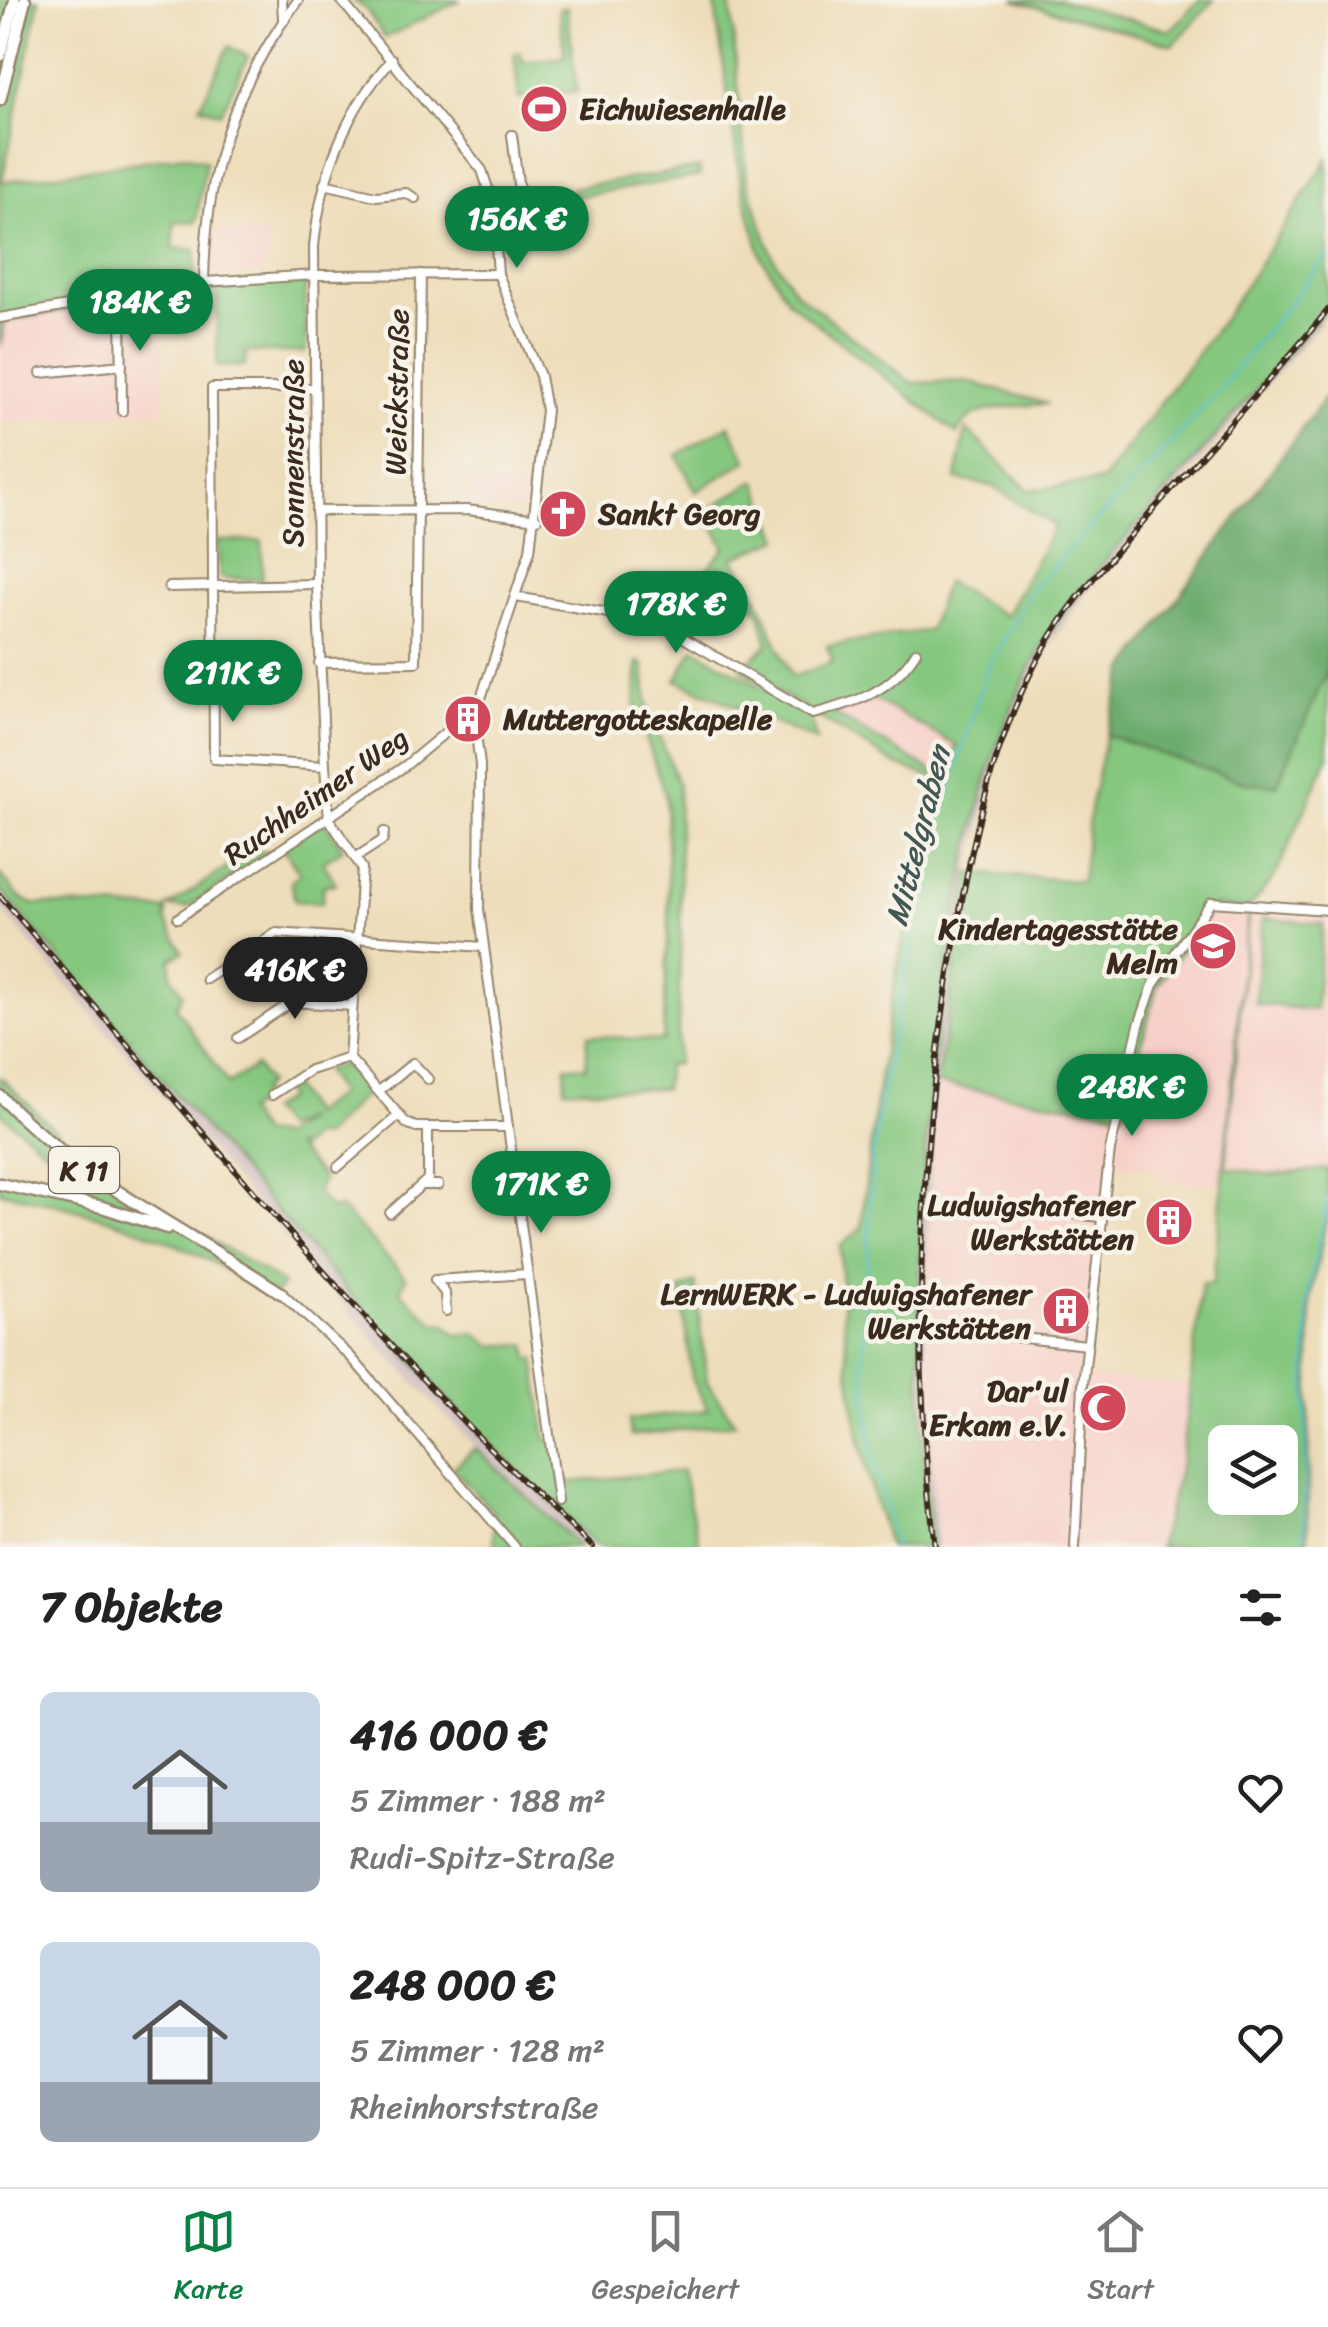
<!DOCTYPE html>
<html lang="de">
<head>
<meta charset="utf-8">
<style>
	body { margin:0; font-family:Sriracha,sans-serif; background:#f2f2f2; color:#222; height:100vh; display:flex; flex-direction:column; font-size:38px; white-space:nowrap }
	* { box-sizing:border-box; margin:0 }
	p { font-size:32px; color:#767676 }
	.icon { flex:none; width:55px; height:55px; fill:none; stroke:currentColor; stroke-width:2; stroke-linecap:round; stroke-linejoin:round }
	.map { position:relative; height:1547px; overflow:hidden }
	.details { display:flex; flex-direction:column; background:#fff; flex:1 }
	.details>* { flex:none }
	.fabs { position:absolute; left:1208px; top:1425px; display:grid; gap:20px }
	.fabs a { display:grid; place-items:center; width:90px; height:90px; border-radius:15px; background:#fff; box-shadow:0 10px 40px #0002; font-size:50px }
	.price { position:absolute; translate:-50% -85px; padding:0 22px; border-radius:35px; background:#0b8043; color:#fff; font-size:32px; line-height:65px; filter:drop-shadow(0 2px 5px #0008) }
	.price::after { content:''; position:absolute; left:50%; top:60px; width:30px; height:22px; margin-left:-15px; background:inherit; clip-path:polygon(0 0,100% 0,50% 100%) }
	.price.selected { background:#222; color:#fff }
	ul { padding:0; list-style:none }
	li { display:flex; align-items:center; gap:30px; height:250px; padding:0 40px }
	li span { display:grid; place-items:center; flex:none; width:280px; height:200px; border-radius:15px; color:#555 }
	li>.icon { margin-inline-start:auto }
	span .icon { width:120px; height:120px; fill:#fffc; stroke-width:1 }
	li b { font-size:42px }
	h2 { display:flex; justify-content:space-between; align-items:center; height:120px; padding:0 40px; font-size:42px }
	.tabs { display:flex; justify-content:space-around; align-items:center; height:140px; border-top:2px solid #e0e0e0; background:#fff; font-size:28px; color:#767676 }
	.tabs a { display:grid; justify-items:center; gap:5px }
	.tabs .selected { color:#0b8043 }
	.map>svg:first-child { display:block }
</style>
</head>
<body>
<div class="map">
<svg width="1328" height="1547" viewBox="0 0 1328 1547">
	<rect width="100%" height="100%" fill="#f7f3e8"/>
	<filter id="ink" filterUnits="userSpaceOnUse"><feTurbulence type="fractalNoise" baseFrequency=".01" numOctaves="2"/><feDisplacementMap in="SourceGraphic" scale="20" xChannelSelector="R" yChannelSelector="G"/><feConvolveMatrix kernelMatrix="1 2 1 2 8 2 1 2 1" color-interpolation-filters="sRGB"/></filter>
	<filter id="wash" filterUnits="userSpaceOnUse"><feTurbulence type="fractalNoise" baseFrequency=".0048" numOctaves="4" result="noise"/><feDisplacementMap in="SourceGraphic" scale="40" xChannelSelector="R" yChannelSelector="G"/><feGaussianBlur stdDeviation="2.25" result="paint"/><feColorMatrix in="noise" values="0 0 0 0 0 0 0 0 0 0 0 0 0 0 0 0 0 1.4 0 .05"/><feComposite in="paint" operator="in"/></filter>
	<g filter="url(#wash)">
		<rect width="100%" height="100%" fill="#eeddba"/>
		<g fill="#f7d1c9">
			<polygon points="211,230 269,235 268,264 263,264 263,273 210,275"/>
			<polygon points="163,293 163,411 0,424 0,347 5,321"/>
			<polygon points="471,481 532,488 530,512 468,505"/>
			<polygon points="874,699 957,747 941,777 831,712"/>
			<polygon points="1212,906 1249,909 1220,1186 1170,1181 1153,1169 1111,1163 1087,1377 1190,1385 1181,1462 1159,1547 938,1547 925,1316 937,1084 1122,1113 1157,987"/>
			<polygon points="1252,909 1328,914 1328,989 1320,995 1319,1009 1328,1011 1328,1169 1271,1175 1226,1168"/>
		</g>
		<g fill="#d2bfc1">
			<polygon points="1328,306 1318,326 1084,595 1035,669 1001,747 969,873 934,1112 925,1316 938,1547 933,1547 919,1316 928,1112 951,944 974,822 996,745 1030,667 1080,592"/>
			<polygon points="0,889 385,1334 517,1472 598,1547 580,1547 515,1488 376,1342 0,908"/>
		</g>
		<g fill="#85c77f" stroke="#60784e" stroke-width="2.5" fill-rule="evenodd">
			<polygon points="0,0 39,0 2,182 185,155 206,161 196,222 175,221 173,248 196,250 195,278 164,283 163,293 5,321 0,347"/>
			<polygon points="353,0 461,0 385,38 366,9"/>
			<path d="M 714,0 L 728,0 L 731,9 L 747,183 L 772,255 L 796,293 L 912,383 L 966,381 L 1048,404 C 1019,407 970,403 957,434 L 789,302 L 762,258 L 741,184 Z"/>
			<polygon points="1014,0 1061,0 1170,31 1199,0 1214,0 1173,45"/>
			<polygon points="567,8 577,91 519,99 514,54 521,53 523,62 565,57 559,9"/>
			<polygon points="229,46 248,57 221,113 200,106"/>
			<path d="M 1328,159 L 1328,306 C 1272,374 1212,439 1154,506 C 1117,547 1079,588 1049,635 C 995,721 975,816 956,914 C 918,1122 909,1336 933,1547 L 889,1547 C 855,1448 843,1351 840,1246 L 861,1229 C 877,1078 897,926 944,782 L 897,765 L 741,669 L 768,644 L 759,612 L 720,567 L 683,606 L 672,628 L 661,622 L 725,548 L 706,511 L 756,480 L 780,539 L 732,558 C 763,594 770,637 793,677 L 833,662 L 827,646 L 929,630 L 946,581 L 1005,616 L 1055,526 L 992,486 L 956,479 L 966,429 L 1028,490 L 1102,481 L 1226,315 ZM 874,699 L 957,746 L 941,776 L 832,713 Z"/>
			<polygon points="700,168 700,176 573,197 572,188"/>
			<polygon points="305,281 306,352 246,352 245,366 217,366 217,286"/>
			<polygon points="729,425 747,460 696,492 677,455"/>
			<polygon points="217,541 262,541 262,580 220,578"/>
			<polygon points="694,648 811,716 816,741 676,680"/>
			<polygon points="638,662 644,665 647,704 678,784 681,934 677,1064 667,1065 664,1089 564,1089 566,1066 586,1067 588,1035 663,1041 669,919 666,798 635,704"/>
			<path d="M 1328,669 L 1328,758 L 1275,876 L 1249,908 L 1226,1167 L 1271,1175 L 1328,1169 L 1328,1213 L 1311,1295 L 1307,1547 L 1159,1547 L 1181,1462 L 1202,1283 L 1213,1284 L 1248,909 L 1212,906 L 1157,987 L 1122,1113 L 937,1084 L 969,873 L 1082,881 L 1090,809 L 1106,735 L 1246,783 ZM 1225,1442 L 1280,1442 L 1280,1498 L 1225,1498 Z"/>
			<polygon points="324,820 343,849 323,862 336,884 324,885 322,903 295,901 291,881 300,874 283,847"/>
			<polygon points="252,851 270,852 186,908 168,907"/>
			<path d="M 0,874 L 20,898 L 33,904 L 167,910 L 166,921 L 183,952 L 171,959 L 171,975 L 183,993 L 176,1007 L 228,1084 L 256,1066 L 268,1084 L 261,1089 L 263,1100 L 246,1112 L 261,1133 L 281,1137 L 307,1118 L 284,1129 L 269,1110 L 287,1098 L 284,1092 L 292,1086 L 311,1114 L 339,1094 L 324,1070 L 344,1064 L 367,1092 L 323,1137 L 314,1136 L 299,1149 L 293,1146 L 323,1178 L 317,1193 L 331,1209 L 341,1208 L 406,1278 L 400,1291 L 435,1324 L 445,1324 L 456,1335 L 475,1333 L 491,1346 L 527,1344 L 529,1359 L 535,1359 L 546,1439 L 557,1445 L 562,1483 L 682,1471 L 700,1547 L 598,1547 C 380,1346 194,1113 0,889 Z"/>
			<polygon points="1263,918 1323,924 1315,1010 1255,1004"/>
			<path d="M 0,1077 L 95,1169 L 283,1284 L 272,1298 C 188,1240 99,1212 0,1192 L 0,1175 L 100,1195 L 0,1113 Z"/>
			<polygon points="695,1282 707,1382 735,1423 631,1436 629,1420 708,1410 692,1379 681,1290"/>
			<polygon points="475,1448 580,1547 494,1547 494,1513 453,1468"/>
		</g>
		<polygon fill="#6cac6e" stroke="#546b46" stroke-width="2.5" points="1328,393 1328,669 1277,785 1246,783 1106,735 1126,669"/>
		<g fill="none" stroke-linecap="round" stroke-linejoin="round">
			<g stroke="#57c1d2" stroke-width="2.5">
				<polyline points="895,1547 872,1450 863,1359 873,1155 884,1078 936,830 988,667 1032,590 1216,394 1328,255"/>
				<polyline points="1304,1547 1308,1296 1328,1198"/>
			</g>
		</g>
	</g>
	<g filter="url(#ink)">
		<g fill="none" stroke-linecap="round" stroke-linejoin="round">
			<g stroke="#94846c" stroke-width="12">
				<g id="minor">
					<polyline points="282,0 283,19"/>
					<polyline points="341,0 482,170 493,204 498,274 540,376 546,410 530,551 474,719 480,765 479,909 558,1502"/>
					<path d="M 392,59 C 345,111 321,176 314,246 L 317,584 L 325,766 L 329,819 L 362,868 L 349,1058 L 406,1123 L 416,1127 L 508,1127"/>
					<polyline points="324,184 376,196 406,193 415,198"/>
					<polyline points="496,241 522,215 512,135"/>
					<path d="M 204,282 C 206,169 231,92 298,0"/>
					<polyline points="121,296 122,411"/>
					<polyline points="0,318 204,282 316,275 498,274"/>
					<polyline points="41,373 122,365"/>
					<polyline points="315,388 212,388 214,759 325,766"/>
					<polyline points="316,511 467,510 537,519"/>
					<polyline points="169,587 317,584"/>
					<path d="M 516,597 L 655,621 L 813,714 C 857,702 891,692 916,652"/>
					<polyline points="319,663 416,662 421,274"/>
					<polyline points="213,693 261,693"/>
					<polyline points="355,858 383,840 384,832"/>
					<polyline points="178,918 405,766 476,707"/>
					<polyline points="206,979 276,933 484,947"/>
					<polyline points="238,1038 292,1002 352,1006"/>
					<polyline points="379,1091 413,1063 428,1079"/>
					<polyline points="272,1095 310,1070 349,1058"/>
					<polyline points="338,1167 399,1115"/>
					<polyline points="422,1185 438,1185"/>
					<polyline points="1009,1206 1100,1217"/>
					<polyline points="390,1213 428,1179 428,1128"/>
					<polyline points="435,1280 527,1274"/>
					<polyline points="435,1280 445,1293 446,1311"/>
					<polyline points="281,1293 350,1356 515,1547"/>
					<polyline points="996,1335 1087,1345"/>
					<polyline points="1075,1547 1083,1384 1110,1150 1139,1025 1153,985 1211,902 1328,910"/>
				</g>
			</g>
			<g stroke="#94846c" stroke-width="15">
				<g id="highway">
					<polyline points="0,56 15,0"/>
					<polyline points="0,100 25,0"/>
					<path d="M 0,1096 C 81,1181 185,1229 281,1293"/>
					<polyline points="0,1184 102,1207 167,1228"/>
				</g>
			</g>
			<use href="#minor" stroke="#fff" stroke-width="8"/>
			<use href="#highway" stroke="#fff" stroke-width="10"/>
			<g stroke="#3b2a1e" stroke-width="6">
				<g id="rail">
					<path d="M 0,896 C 192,1117 376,1349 593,1547"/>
					<path d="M 935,1547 C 909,1339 920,1122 959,916 C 977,818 998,724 1050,638 C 1079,591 1118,550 1154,509 C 1213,443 1272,378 1328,310"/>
				</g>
			</g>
			<use href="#rail" stroke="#f7f3e8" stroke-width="2.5" stroke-dasharray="8" stroke-linecap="butt"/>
		</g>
	</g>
	<defs>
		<g id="stadium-disc" transform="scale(2.5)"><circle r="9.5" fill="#d1495b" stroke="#f7f3e8"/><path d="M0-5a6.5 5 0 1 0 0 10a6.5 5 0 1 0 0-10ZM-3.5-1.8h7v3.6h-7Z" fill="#fff"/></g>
		<g id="church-disc" transform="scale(2.5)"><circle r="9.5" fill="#d1495b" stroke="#f7f3e8"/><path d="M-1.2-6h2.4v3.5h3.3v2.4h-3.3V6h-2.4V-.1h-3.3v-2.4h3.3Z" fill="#fff"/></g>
		<g id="building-disc" transform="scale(2.5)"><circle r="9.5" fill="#d1495b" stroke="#f7f3e8"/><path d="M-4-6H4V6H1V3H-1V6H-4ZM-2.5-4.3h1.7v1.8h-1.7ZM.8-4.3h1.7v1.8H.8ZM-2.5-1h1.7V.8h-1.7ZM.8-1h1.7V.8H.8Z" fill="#fff"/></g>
		<g id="school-disc" transform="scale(2.5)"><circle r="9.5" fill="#d1495b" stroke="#f7f3e8"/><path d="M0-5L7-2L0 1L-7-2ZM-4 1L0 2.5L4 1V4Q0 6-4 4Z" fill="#fff"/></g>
		<g id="mosque-disc" transform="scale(2.5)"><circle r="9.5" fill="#d1495b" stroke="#f7f3e8"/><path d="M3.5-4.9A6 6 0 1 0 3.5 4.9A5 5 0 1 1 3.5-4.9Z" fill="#fff"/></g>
	</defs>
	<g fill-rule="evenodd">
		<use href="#stadium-disc" x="544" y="109"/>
		<use href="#church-disc" x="563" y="514"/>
		<use href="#building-disc" x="468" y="719"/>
		<use href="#school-disc" x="1213" y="946"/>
		<use href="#building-disc" x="1169" y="1222"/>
		<use href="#building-disc" x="1066" y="1311"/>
		<use href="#mosque-disc" x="1103" y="1408"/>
	</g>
	<g text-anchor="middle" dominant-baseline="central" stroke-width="9" stroke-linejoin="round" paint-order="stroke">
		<rect fill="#f7f3e8" stroke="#73665b" stroke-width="2.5" x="49" y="1147" width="70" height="46" rx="8"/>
		<g font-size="28" font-weight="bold" fill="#3b2a1e">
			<text x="84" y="1170">K 11</text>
		</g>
		<g font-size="30" font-weight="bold" fill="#3b2a1e" stroke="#f7f3e8" text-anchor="end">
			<text x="579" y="109" text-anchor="start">Eichwiesenhalle</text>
			<text x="598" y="514" text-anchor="start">Sankt Georg</text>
			<text x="503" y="719" text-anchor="start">Muttergotteskapelle</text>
			<text x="1178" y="929">Kindertagesstätte<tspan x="1178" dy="34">Melm</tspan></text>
			<text x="1134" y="1205">Ludwigshafener<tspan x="1134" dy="34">Werkstätten</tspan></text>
			<text x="1031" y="1294">LernWERK - Ludwigshafener<tspan x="1031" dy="34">Werkstätten</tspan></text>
			<text x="1068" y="1391">Dar'ul<tspan x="1068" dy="34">Erkam e.V.</tspan></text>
		</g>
		<g font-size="30" fill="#3b2a1e" stroke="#f7f3e8">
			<text transform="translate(397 392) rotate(-89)">Weickstraße</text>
			<text transform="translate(293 453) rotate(-90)">Sonnenstraße</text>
			<text transform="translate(316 796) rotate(-35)">Ruchheimer Weg</text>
		</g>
		<g font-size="32" font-style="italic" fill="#435754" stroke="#f7f3e8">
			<text transform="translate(918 836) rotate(-76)">Mittelgraben</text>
		</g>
	</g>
</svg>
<div class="fabs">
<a><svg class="icon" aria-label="layers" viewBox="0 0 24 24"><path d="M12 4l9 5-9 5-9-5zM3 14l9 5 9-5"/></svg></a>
</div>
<b class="price" style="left:517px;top:271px">156K €</b>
<b class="price" style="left:140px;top:354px">184K €</b>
<b class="price" style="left:676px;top:656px">178K €</b>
<b class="price" style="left:233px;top:725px">211K €</b>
<b class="price selected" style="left:295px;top:1022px">416K €</b>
<b class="price" style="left:1132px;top:1139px">248K €</b>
<b class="price" style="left:541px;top:1236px">171K €</b>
</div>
<section class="details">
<h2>7 Objekte<svg class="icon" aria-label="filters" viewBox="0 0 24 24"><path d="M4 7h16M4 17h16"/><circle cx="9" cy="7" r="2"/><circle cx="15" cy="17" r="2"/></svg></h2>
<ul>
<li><span style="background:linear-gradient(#c9d6e8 65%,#9aa5b1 0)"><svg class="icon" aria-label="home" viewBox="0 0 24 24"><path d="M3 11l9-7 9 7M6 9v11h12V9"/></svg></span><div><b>416 000 €</b><p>5 Zimmer · 188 m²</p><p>Rudi-Spitz-Straße</p></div><svg class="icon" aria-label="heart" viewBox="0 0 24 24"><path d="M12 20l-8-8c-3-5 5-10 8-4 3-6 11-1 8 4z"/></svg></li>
<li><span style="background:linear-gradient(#c9d6e8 70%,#9aa5b1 0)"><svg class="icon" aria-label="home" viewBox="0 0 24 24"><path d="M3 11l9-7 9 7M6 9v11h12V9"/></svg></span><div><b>248 000 €</b><p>5 Zimmer · 128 m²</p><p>Rheinhorststraße</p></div><svg class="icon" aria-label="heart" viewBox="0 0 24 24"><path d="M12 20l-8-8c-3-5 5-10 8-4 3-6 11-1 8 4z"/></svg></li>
</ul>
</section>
<nav class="tabs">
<a class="selected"><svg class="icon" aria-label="map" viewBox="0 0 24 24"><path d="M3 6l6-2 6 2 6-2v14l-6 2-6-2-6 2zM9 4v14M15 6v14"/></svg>Karte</a>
<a><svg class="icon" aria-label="saved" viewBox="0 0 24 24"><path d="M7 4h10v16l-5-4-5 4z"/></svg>Gespeichert</a>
<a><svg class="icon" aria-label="home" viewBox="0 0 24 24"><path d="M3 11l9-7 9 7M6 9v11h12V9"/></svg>Start</a>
</nav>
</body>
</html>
